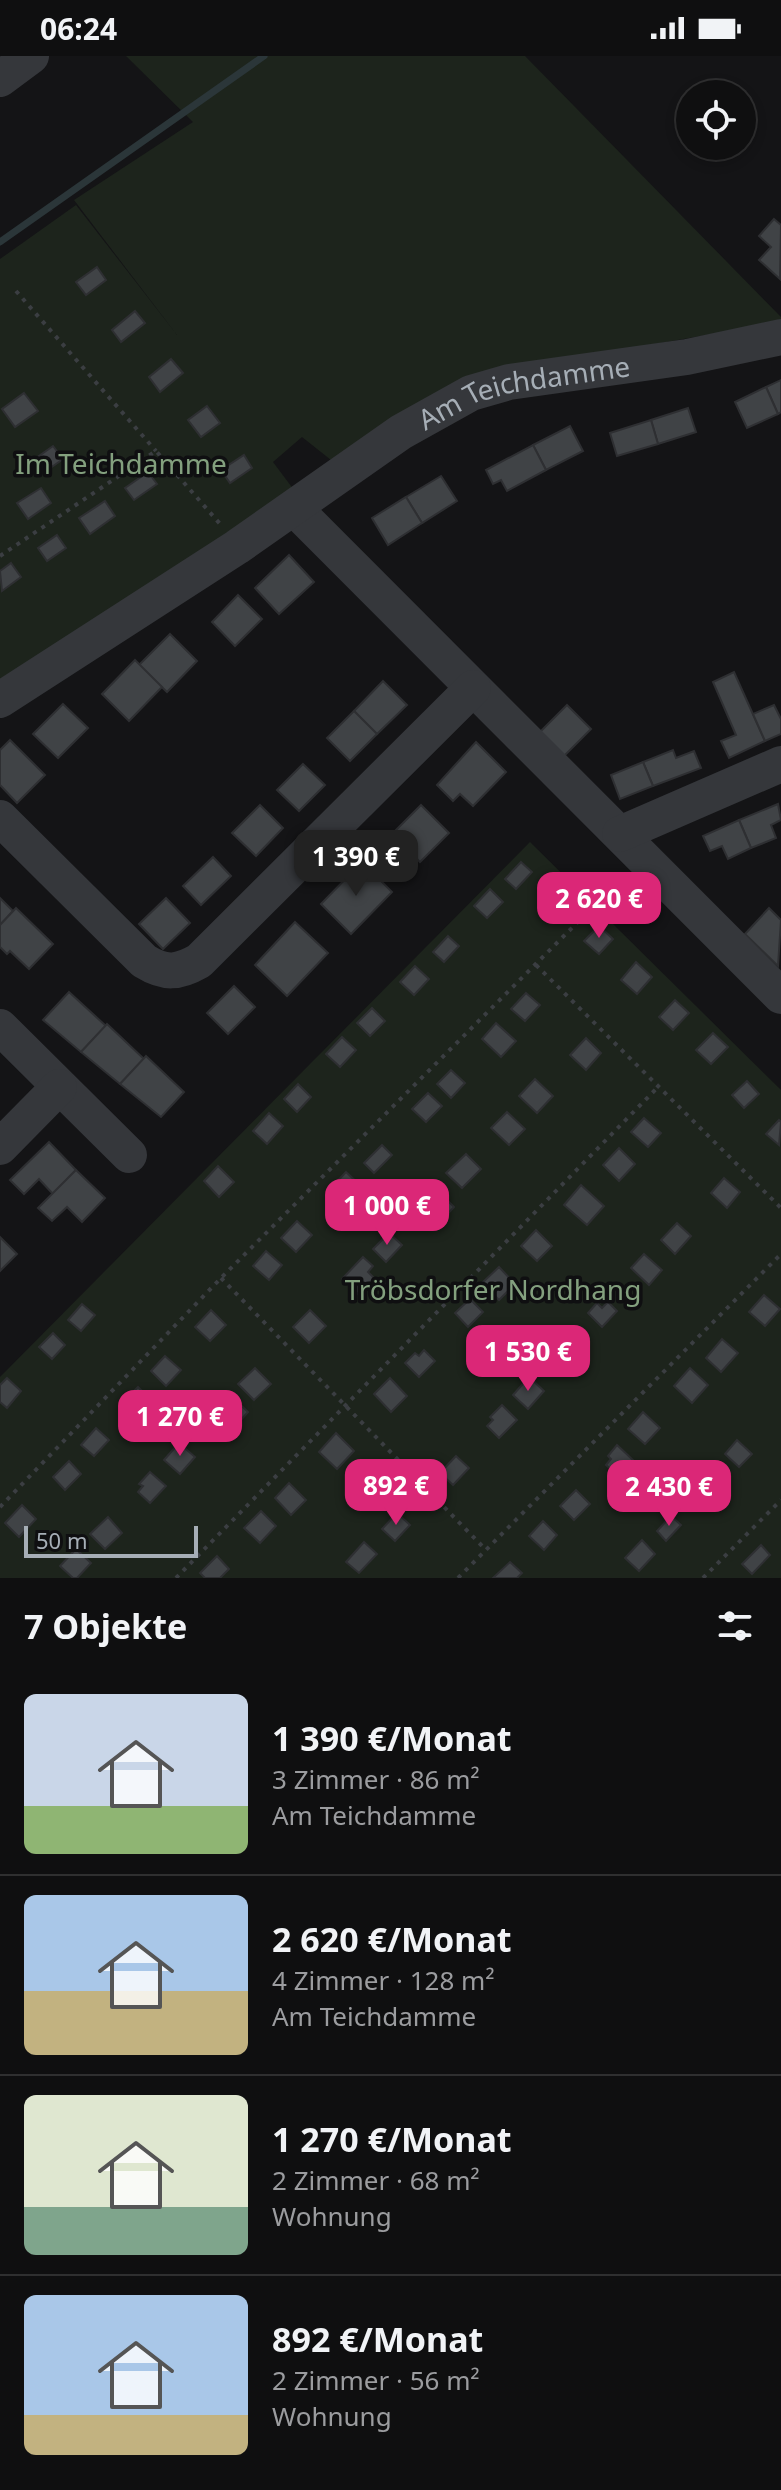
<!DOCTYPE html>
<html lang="de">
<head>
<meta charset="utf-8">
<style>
	body { margin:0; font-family:"Noto Sans",sans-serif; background:#1d1d1e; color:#f1f3f6; height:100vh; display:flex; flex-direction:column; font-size:30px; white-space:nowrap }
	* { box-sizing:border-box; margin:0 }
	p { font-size:26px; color:#9b9c9f }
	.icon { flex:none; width:44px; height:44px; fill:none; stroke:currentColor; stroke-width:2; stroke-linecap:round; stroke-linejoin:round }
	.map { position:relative; height:1522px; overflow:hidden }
	.drawer { display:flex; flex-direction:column; background:#0f0f10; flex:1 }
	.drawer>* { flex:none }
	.controls { position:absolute; left:676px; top:24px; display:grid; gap:16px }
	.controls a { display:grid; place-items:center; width:80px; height:80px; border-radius:50%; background:#0f0f10; box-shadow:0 4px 12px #0003,0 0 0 2px #2f2f30; font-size:40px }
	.scale { position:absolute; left:24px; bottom:20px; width:174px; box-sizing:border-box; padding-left:8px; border:4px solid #a6aeb6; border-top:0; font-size:22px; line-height:28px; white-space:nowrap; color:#a6aeb6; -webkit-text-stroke:6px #0f0f11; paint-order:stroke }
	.price { position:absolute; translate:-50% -68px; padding:0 18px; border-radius:16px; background:#db2777; color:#fff; font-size:26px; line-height:52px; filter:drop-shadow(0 2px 4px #0008) }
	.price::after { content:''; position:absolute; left:50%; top:48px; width:24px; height:18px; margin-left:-12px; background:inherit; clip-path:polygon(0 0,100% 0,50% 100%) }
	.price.current { background:#222; color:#fff }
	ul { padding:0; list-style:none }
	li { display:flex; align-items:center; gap:24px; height:200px; padding:0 24px }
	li+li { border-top:2px solid #2f2f30 }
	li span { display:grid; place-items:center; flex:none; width:224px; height:160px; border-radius:12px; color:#555 }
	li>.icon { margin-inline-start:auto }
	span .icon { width:96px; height:96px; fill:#fffc; stroke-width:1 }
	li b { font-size:34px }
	h2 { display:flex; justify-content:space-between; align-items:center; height:96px; padding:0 24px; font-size:34px }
	.status { display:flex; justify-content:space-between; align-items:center; height:56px; padding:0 40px; background:#0f0f10; direction:ltr }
	.status svg { height:22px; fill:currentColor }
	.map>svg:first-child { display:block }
</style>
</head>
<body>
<div class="status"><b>06:24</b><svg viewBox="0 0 49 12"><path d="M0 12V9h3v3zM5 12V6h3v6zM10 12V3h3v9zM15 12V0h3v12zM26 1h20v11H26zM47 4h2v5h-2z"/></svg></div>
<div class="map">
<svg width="781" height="1522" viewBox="0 0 781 1522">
	<rect width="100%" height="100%" fill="#141416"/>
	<g fill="#1d241c">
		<polygon points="126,0 525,0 781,261 781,266 476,319 331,404 302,381 273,406 297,438 0,630 0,203 76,149 177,279 74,144 193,66"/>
		<polygon points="530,786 781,1034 781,1522 0,1522 0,1321"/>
	</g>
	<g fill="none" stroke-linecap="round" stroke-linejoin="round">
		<polyline stroke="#2b3639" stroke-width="7" points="0,186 264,0"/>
	</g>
	<g fill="#404346" stroke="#2e2f32" stroke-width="2">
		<polygon points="774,163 781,169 780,223 759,204 771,191 759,180"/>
		<polygon points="97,211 106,224 86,239 76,226"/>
		<polygon points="135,255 145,267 121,286 112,274"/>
		<polygon points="171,303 183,317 160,336 149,321"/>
		<polygon points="781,324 781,356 778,358 766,331"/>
		<polygon points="766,331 778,358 747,372 735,346"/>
		<polygon points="24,337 38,355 15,371 2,353"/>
		<polygon points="207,350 220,367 201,381 188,364"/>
		<polygon points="688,352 696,376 658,388 651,364"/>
		<polygon points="651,364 658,388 617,400 610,377"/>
		<polygon points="570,370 583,395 546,414 533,389"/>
		<polygon points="533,389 546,414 507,435 501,424 493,428 486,414"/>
		<polygon points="53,390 63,403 49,413 39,400"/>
		<polygon points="244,399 252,412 230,427 221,414"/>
		<polygon points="148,416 157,428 134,444 125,432"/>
		<polygon points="441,420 457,445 422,467 406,441"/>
		<polygon points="41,432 51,447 28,463 17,447"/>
		<polygon points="406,441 422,467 388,489 372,462"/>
		<polygon points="105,445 115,460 90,478 79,462"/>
		<polygon points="57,479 66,492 47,505 38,492"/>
		<polygon points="289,499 314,526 279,558 255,532"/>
		<polygon points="11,507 21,521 2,535 0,515"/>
		<polygon points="238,539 262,563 235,590 212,566"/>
		<polygon points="170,578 197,605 167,636 139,609"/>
		<polygon points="135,604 162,631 129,665 102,638"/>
		<polygon points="734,616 765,685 729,702 721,685 736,679 713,626"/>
		<polygon points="383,625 407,649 377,678 354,655"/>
		<polygon points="63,648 88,672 58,702 33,678"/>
		<polygon points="567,649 591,673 563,701 539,677"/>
		<polygon points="774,649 781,663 781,678 765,685 753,658"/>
		<polygon points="354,655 377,678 350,705 327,682"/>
		<polygon points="10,684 45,719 17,747 0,729 0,694"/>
		<polygon points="476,686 506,716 473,750 460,738 453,745 437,729"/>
		<polygon points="673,694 676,702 694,695 701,712 653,730 643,706"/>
		<polygon points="643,706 653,730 620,743 611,719"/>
		<polygon points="303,708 325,729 299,755 277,734"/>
		<polygon points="778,748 781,764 771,769 776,782 751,792 739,764"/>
		<polygon points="260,749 283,772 256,800 232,777"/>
		<polygon points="421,749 449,777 420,806 411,797 398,810 379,791"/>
		<polygon points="739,764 751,792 728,803 722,790 710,795 703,780"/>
		<polygon points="213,801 231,820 201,849 183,830"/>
		<polygon points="362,806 392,836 351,878 321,848"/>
		<polygon points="521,806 532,816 516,833 505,823"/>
		<polygon points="490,833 503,846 487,862 474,850"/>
		<polygon points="0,842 13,855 0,869"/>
		<polygon points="166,842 190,867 163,893 139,868"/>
		<polygon points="16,852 53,888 29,913 10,895 7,898 0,891 0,869"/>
		<polygon points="769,852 781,864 778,910 745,878"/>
		<polygon points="295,866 328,897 287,940 255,909"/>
		<polygon points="599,870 613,883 599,898 584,885"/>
		<polygon points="448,880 459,890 444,906 433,896"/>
		<polygon points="636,906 652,921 637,938 621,924"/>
		<polygon points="415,910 429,923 414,939 400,926"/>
		<polygon points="234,930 255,951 228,978 207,957"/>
		<polygon points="69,936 106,970 81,996 43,964"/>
		<polygon points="526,937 540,949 525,965 511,953"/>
		<polygon points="675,944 689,957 673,974 659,961"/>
		<polygon points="372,952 385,965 370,980 357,967"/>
		<polygon points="496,967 516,985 501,1001 482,983"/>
		<polygon points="107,968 144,1003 120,1028 81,996"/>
		<polygon points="713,977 728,991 711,1008 696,994"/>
		<polygon points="342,981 356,994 340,1011 326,998"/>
		<polygon points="586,982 601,997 586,1014 570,999"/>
		<polygon points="146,1000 184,1036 161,1061 120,1028"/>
		<polygon points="451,1014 465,1027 451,1042 437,1028"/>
		<polygon points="535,1023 553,1040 537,1057 519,1040"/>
		<polygon points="747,1025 759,1038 744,1052 732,1039"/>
		<polygon points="298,1028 311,1041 297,1056 284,1043"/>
		<polygon points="428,1037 442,1050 426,1066 412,1053"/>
		<polygon points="507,1056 525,1073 509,1089 491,1072"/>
		<polygon points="269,1057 283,1070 267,1088 253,1075"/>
		<polygon points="644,1062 661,1077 648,1091 631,1076"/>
		<polygon points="779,1064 781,1066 779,1089 766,1078"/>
		<polygon points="49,1086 76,1114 53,1138 39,1123 24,1138 10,1124"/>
		<polygon points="382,1089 392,1099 374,1117 364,1107"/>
		<polygon points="619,1092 635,1108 619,1125 603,1109"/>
		<polygon points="466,1098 481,1113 462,1132 446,1117"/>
		<polygon points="218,1110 234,1126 219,1141 204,1125"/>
		<polygon points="76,1114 105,1142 82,1166 67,1151 52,1165 38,1152"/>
		<polygon points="346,1116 362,1131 345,1147 330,1133"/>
		<polygon points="724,1122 740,1136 727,1152 711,1137"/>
		<polygon points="581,1129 604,1150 587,1169 564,1149"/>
		<polygon points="433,1130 454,1151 439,1167 418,1146"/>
		<polygon points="297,1165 312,1179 296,1196 281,1182"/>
		<polygon points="677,1167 691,1180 675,1198 661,1184"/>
		<polygon points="536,1174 552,1190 537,1205 521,1190"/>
		<polygon points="389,1177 402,1189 386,1206 373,1193"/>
		<polygon points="0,1181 17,1198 0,1215"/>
		<polygon points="266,1195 282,1209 269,1224 253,1210"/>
		<polygon points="644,1198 662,1214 649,1229 631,1212"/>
		<polygon points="363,1201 373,1210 368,1216 374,1222 359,1239 342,1223"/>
		<polygon points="499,1211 515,1228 499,1244 482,1227"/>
		<polygon points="764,1239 780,1253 765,1270 749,1256"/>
		<polygon points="470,1243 483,1256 468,1271 455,1257"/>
		<polygon points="608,1246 617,1255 602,1271 588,1257 597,1247 602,1252"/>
		<polygon points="82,1248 95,1259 81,1275 68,1264"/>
		<polygon points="211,1254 226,1269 210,1285 195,1271"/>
		<polygon points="310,1254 326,1270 309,1287 293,1271"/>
		<polygon points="574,1274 587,1286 572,1302 559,1290"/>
		<polygon points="53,1277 65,1289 52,1303 39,1291"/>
		<polygon points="722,1283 738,1297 721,1316 706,1302"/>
		<polygon points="424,1294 435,1305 419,1321 405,1307 415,1297 419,1300"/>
		<polygon points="165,1300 181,1314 166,1330 151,1315"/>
		<polygon points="255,1312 271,1328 254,1344 238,1328"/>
		<polygon points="690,1312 708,1329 692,1347 674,1330"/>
		<polygon points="529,1321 544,1335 528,1353 513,1339"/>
		<polygon points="7,1322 21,1335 7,1352 0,1346 0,1329"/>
		<polygon points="390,1322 407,1340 391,1356 374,1338"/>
		<polygon points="138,1331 152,1345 136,1360 123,1346"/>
		<polygon points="228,1337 248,1356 230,1376 209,1357"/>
		<polygon points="502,1349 517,1364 499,1382 487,1370 493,1364 490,1361"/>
		<polygon points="643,1356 660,1372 645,1388 628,1373"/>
		<polygon points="96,1372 109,1384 94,1400 81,1389"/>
		<polygon points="336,1377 354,1395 337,1413 319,1396"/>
		<polygon points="737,1384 752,1398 739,1411 725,1398"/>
		<polygon points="179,1387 195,1401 180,1418 164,1404"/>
		<polygon points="617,1389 633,1404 618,1420 606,1409 611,1403 608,1400"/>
		<polygon points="456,1400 469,1412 453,1429 440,1417"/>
		<polygon points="69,1405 81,1418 65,1434 53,1421"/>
		<polygon points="717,1413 728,1424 712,1441 701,1430"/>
		<polygon points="150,1416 166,1430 150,1447 138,1436 143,1430 139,1428"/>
		<polygon points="289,1427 306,1444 291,1459 275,1442"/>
		<polygon points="576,1434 590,1448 574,1464 560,1450"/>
		<polygon points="22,1449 36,1463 19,1481 5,1467"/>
		<polygon points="261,1455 276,1470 260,1487 244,1472"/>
		<polygon points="397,1457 410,1469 395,1485 382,1473"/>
		<polygon points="671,1460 681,1469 666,1485 657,1475"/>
		<polygon points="108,1461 122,1477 105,1493 90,1478"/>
		<polygon points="543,1465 557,1479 544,1494 529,1480"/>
		<polygon points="642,1484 655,1498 639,1515 625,1502"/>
		<polygon points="364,1486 377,1498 359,1517 346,1506"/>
		<polygon points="761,1489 770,1499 752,1518 742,1508"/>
		<polygon points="76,1493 91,1507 77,1522 73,1522 60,1510"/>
		<polygon points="217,1500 229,1513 220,1522 205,1522 200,1517"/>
		<polygon points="510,1506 522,1517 517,1522 493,1522"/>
	</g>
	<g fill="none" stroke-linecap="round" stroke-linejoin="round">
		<g stroke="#3b3e42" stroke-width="4" stroke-dasharray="4 6" stroke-linecap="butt">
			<polyline points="16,235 156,395"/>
			<polyline points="0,500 156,395 221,469"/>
			<polyline points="536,909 781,1152"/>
			<polyline points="221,1222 486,1494"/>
			<polyline points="0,1451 221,1222 616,828"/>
			<polyline points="176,1522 659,1030"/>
			<polyline points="458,1522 781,1198"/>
			<polyline points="703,1522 781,1444"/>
		</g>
		<g stroke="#35373b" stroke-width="36">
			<polyline points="0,23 31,0"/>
			<polyline points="294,452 781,940"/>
			<path id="s1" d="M 0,644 L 237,491 L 401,376 L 471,337 L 509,326 L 687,301 L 781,281"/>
			<path d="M 0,762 L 144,905 C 165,918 178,917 199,905 L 473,632"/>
			<polyline points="620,778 781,708"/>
			<polyline points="0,971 129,1099"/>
			<polyline points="0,1091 59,1031"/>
		</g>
	</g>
	<g text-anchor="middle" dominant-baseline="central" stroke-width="7" stroke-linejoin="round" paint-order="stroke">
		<g font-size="28" fill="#a6aeb6" stroke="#0f0f11">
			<text stroke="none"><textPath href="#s1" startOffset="614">Am Teichdamme</textPath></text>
		</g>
		<g font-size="28" fill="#83a07e" stroke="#0f0f11">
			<text x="121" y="407">Im Teichdamme</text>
			<text x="493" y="1233">Tröbsdorfer Nordhang</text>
		</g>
	</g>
</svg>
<div class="controls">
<a><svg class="icon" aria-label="locate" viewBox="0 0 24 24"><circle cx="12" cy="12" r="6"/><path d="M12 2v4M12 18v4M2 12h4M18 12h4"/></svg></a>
</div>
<div class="scale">50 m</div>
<b class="price current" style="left:356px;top:842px">1 390 €</b>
<b class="price" style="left:599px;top:884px">2 620 €</b>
<b class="price" style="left:387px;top:1191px">1 000 €</b>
<b class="price" style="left:528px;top:1337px">1 530 €</b>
<b class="price" style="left:180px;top:1402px">1 270 €</b>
<b class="price" style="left:396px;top:1471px">892 €</b>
<b class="price" style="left:669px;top:1472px">2 430 €</b>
</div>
<section class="drawer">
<h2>7 Objekte<svg class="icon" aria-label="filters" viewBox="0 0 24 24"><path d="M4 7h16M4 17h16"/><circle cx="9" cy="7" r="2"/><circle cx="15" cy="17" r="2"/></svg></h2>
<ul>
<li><span style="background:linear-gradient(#c9d6e8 70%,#8fb573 0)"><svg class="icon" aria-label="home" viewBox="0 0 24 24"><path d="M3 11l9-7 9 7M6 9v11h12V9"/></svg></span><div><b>1 390 €/Monat</b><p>3 Zimmer · 86 m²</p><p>Am Teichdamme</p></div></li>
<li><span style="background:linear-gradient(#a9c7e8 60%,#c2b280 0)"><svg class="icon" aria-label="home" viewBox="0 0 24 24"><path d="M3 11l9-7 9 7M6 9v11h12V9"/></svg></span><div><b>2 620 €/Monat</b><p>4 Zimmer · 128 m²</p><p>Am Teichdamme</p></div></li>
<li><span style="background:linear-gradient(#dfe7d0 70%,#7fa58c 0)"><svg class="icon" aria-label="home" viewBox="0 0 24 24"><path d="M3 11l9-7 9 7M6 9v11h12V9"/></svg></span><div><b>1 270 €/Monat</b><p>2 Zimmer · 68 m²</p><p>Wohnung</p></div></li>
<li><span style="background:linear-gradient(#a9c7e8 75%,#c2b280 0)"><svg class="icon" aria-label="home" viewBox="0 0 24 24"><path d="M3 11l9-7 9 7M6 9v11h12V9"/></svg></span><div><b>892 €/Monat</b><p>2 Zimmer · 56 m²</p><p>Wohnung</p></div></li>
</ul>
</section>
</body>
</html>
